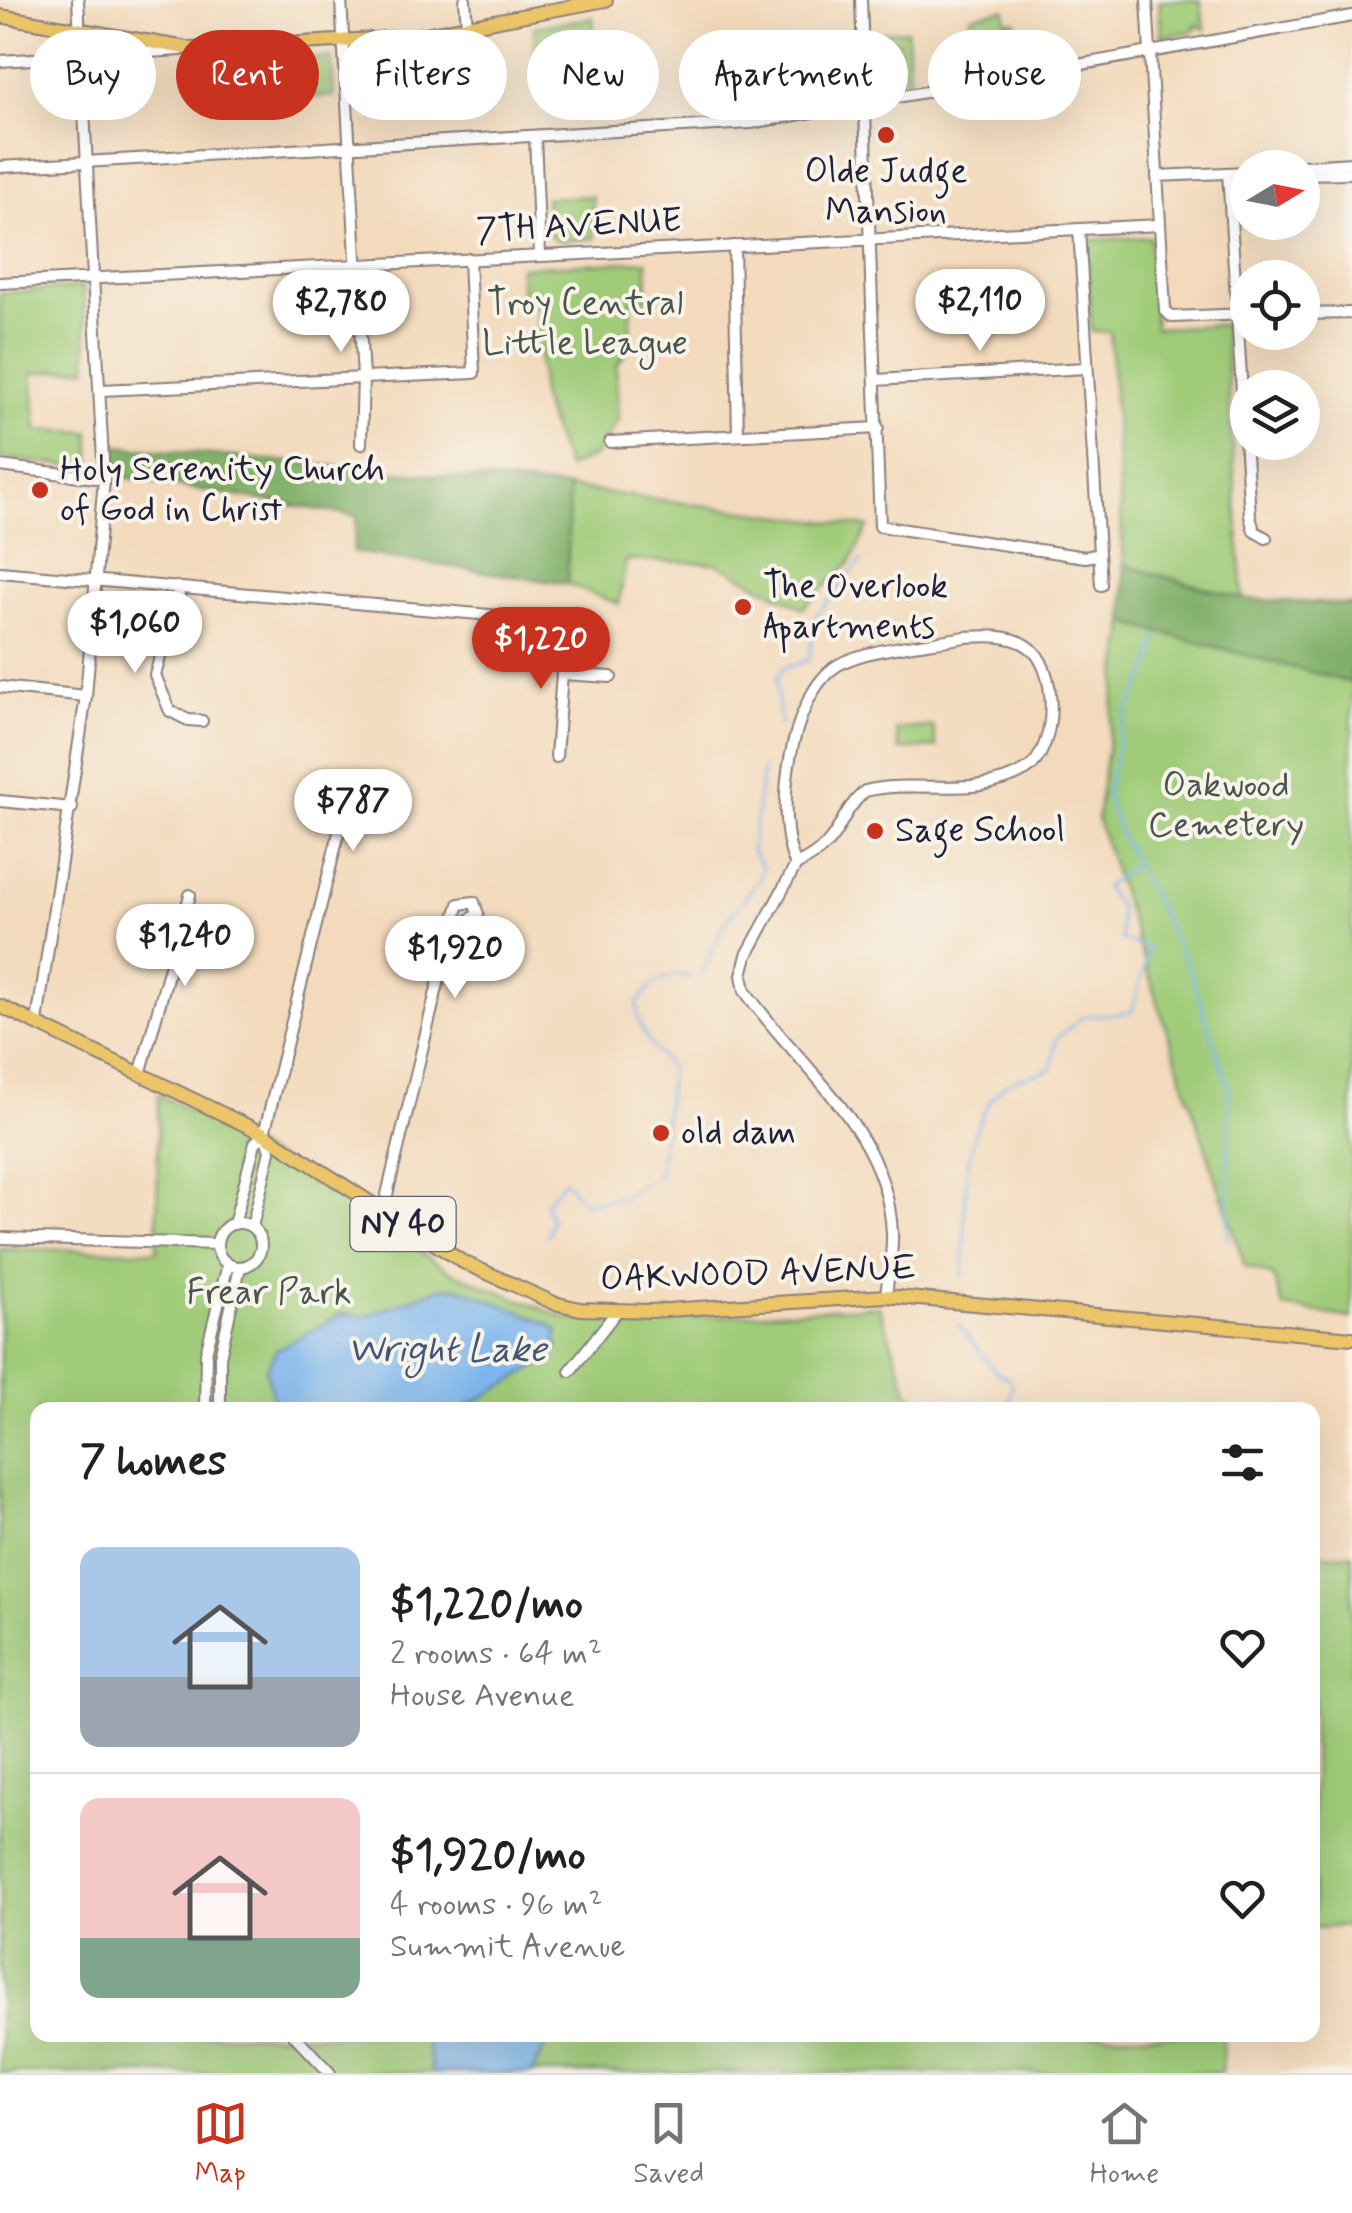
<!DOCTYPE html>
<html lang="en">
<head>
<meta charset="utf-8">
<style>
	body { margin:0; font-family:Mynerve,sans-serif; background:#f6f6f6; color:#202124; height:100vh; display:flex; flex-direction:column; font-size:38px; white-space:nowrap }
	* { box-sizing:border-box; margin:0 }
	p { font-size:32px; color:#757577 }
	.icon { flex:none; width:55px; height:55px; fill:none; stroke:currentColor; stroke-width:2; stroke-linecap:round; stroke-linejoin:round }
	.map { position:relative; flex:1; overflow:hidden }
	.panel { position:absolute; left:30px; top:1402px; width:1290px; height:640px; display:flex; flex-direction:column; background:#fff; border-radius:20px; box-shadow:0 10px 40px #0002 }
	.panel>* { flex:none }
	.hud { position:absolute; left:30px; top:30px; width:1292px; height:90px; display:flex; gap:20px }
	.needle { width:65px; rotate:80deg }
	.fabs { position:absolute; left:1230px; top:150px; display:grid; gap:20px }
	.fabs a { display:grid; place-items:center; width:90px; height:90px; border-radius:50%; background:#fff; box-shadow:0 10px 40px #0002; font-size:50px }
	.price { position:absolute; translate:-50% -85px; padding:0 22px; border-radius:35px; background:#fff; color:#222; font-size:32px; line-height:65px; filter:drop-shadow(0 2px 5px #0008) }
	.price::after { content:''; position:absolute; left:50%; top:60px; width:30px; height:22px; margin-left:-15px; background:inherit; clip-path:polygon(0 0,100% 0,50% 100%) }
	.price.current { background:#c8321e; color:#fff }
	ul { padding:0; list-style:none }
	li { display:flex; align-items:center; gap:30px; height:250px; padding:0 50px }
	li+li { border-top:2px solid #e0e0e0 }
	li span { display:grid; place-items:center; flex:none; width:280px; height:200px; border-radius:20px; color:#555 }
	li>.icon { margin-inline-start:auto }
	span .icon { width:120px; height:120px; fill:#fffc; stroke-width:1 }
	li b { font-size:42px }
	h2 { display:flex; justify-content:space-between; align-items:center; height:120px; padding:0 50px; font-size:42px }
	.tag { padding:0 35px; border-radius:45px; background:#fff; box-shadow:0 10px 40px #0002; font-size:35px; line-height:90px }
	.tag.current { background:#c8321e; color:#fff }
	.menu { display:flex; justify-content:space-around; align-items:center; height:140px; border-top:2px solid #e0e0e0; background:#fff; font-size:28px; color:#757577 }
	.menu a { display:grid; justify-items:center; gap:5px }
	.menu .current { color:#c8321e }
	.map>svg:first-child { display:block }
</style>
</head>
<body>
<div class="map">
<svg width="1352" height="2073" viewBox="0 0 1352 2073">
	<rect width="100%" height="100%" fill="#f7f3e8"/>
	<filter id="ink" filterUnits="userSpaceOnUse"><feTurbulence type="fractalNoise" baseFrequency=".01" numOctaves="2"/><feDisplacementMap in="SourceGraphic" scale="20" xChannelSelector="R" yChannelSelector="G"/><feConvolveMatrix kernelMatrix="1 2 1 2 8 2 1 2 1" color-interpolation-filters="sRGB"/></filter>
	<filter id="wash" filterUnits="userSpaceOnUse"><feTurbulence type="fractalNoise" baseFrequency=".0048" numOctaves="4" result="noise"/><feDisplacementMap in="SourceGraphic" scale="40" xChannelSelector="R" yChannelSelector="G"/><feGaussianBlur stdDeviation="2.25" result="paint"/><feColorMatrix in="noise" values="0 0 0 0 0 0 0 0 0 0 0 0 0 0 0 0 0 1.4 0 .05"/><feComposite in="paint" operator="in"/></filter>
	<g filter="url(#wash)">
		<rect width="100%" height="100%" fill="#f3dabc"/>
		<g fill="#a0cc79" stroke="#61775a" stroke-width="2.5">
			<polygon points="1159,0 1200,0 1205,29 1195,25 1195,31 1161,37"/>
			<polygon points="1005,9 1006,21 1016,21 1020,64 974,72 971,16"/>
			<polygon points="593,18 597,80 537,82 534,27"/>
			<polygon points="907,30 909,84 901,85 898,41 873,44 873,33"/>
			<polygon points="750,51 753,107 710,111 707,56"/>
			<polygon points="331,58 334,96 288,98 286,60"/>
			<polygon points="592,196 595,238 558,241 547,233 545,198"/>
			<polygon points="1150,237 1155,328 1224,325 1243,599 1124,565 1110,332 1091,332 1086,240"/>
			<polygon points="647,261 648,299 632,300 629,349 616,366 618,420 595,456 567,468 541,399 537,303 522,304 520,267"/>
			<polygon points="83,287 88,368 32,373 37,430 90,432 91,468 0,458 0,293"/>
			<polygon points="569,488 868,527 850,563 803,608 716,563 626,560 619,604 567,584"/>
			<polygon points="1125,623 1352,683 1352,1318 1283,1307 1273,1276 1245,1266 1097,819"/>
			<polygon points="933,726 936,747 899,750 896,730"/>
			<polygon points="158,1094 295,1169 451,1272 568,1319 651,1320 879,1306 910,1396 968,1410 38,1410 38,2035 1224,2035 1221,2073 0,2073 0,1249 157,1251"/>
			<polygon points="1352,1554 1352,1926 1313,1928 1313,1555"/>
		</g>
		<g fill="#80b069" stroke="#516952" stroke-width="2.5">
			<polygon points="116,446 569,488 567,584 353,552 357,516 116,476"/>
			<polygon points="1124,565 1243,599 1352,605 1352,683 1125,623"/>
		</g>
		<g fill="#7db6ed" stroke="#506c94" stroke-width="2.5">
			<polygon points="458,1287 548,1323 557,1330 558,1348 548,1360 461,1410 276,1410 266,1370 276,1350 342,1314 367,1316 440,1288"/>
			<polygon points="424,2035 552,2035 532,2073 432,2073"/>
		</g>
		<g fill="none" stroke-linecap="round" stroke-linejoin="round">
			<g stroke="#7db6ed" stroke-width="2.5">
				<polyline points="1158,636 1150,667 1125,717 1106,794 1120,835 1189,968 1229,1088 1228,1240"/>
				<polyline points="781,726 776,680 782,669 809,660 813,620 862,560"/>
				<polyline points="701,976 726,922 760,878 762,867 751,850 763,768"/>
				<path d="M 548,1235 L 551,1219 L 545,1203 L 564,1180 L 583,1203 L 620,1198 L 659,1175 L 670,1068 C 653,1049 637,1031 637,1004 C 652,982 665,972 692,976"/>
				<path d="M 963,1277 C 968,1217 955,1134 1001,1088 C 1012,1077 1038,1074 1052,1069 L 1056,1039 L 1082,1017 L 1132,1012 L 1149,948 L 1121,940 L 1119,906 L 1104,888 L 1135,864"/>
				<polyline points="957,1323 996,1372 1012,1381 1009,1410"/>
			</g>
		</g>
	</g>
	<g filter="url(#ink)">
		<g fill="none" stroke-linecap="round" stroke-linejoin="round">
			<g stroke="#8a7e7c" stroke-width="14">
				<g id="minor">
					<polyline points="341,0 363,377 361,444"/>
					<polyline points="465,0 467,26"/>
					<polyline points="861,0 880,526 1085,557 1096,555"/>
					<polyline points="1147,0 1165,310 1172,317 1248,314"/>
					<polyline points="0,61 181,50"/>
					<polyline points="535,136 540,256"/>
					<polyline points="0,167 751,123 1352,16"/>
					<polyline points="1270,168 1352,163"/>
					<polyline points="1228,173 1250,516 1254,531 1266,538"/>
					<polyline points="1302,174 1352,173"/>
					<polyline points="1157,176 1248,172"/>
					<polyline points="1079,229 1101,585"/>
					<polyline points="734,246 738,435"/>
					<polyline points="0,283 1160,225"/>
					<polyline points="1302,314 1352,313"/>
					<polyline points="876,380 1086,368"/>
					<polyline points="101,390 474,373 469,259"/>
					<polyline points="610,442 878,428"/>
					<polyline points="0,466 104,479"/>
					<polyline points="0,572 558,621 565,631 556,757"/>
					<path d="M 177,587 C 178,606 195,618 194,635 L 162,650 L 155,675 L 170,711 L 188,720 L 202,721"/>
					<path d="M 965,637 C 985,636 1008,634 1026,645 C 1060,665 1058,750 1026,770 C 975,800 918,778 865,791 C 832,821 847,840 796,865 C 773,818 789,695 838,665 C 867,648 930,644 965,637 Z"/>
					<polyline points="562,674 611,677"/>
					<polyline points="0,687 86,696"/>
					<polyline points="0,801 72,808"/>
					<path d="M 796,865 L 747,955 L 742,975 L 745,991 C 800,1069 888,1130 892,1233 C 893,1254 888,1275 886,1296"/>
					<polyline points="37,1022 86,696 104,479 78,0"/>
					<polyline points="141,1071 190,895"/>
					<polyline points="383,1211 450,934 478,914 474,902 459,904 450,934"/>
					<circle cx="239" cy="1245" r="22"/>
					<polyline points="234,1224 255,1143 264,1134 341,824"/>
					<polyline points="252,1227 270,1151 265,1135"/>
					<polyline points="0,1238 217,1244"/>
					<polyline points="570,1371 617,1311"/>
					<polyline points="205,1410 206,1353 228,1264"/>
					<polyline points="220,1410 220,1357 240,1267"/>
					<polyline points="294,2035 330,2073"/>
				</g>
			</g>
			<g stroke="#8a7e7c" stroke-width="16">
				<g id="major">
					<polyline points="0,16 192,49 409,37 606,0"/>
					<polyline points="0,1006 264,1134 463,1262 554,1303 580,1309 651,1311 886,1296 1352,1338"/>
				</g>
			</g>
			<use href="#minor" stroke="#fff" stroke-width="10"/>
			<use href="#major" stroke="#ecc569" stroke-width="12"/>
		</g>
	</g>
	<g fill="#c8321e" stroke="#f7f3e8" stroke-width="4">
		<circle cx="886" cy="135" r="10"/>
		<circle cx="40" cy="490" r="10"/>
		<circle cx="743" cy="607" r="10"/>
		<circle cx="875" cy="831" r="10"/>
		<circle cx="661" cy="1133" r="10"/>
	</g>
	<g text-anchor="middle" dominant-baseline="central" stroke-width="8" stroke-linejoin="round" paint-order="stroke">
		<rect fill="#f7f3e8" stroke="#62616f" stroke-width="2.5" x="350.5" y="1197" width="105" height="54" rx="8"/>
		<g font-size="32" font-weight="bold" fill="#22223b">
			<text x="403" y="1224">NY 40</text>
		</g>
		<g font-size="35" fill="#22223b" stroke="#f7f3e8" text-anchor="start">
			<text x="886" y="172" text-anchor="middle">Olde Judge<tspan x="886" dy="40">Mansion</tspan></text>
			<text x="60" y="470">Holy Serenity Church<tspan x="60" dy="40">of God in Christ</tspan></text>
			<text x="763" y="587">The Overlook<tspan x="763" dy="40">Apartments</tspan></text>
			<text x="895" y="831">Sage School</text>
			<text x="681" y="1133">old dam</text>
		</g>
		<g font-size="35" fill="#22223b" stroke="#f7f3e8">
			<text transform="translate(579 226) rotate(-3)">7TH AVENUE</text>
			<text transform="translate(758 1274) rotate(-2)">OAKWOOD AVENUE</text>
		</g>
		<g font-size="35" fill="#48554e" stroke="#f7f3e8">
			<text x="585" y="304">Troy Central<tspan x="585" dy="40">Little League</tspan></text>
			<text x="1226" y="786">Oakwood<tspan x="1226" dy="40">Cemetery</tspan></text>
			<text x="269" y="1293">Frear Park</text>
		</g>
		<g font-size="38" font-style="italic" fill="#425679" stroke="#f7f3e8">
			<text x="447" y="1350">Wright Lake</text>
		</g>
	</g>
</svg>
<div class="fabs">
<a><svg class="needle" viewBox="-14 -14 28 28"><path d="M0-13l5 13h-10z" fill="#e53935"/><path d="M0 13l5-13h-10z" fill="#757577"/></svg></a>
<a><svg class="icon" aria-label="locate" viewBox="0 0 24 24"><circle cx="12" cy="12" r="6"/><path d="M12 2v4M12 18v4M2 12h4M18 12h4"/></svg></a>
<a><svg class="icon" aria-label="layers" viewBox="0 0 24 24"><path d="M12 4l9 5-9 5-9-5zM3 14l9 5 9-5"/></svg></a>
</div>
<b class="price" style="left:980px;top:354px">$2,110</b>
<b class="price" style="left:341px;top:355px">$2,780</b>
<b class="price" style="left:135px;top:676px">$1,060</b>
<b class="price current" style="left:541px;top:692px">$1,220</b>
<b class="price" style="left:353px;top:854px">$787</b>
<b class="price" style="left:185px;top:989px">$1,240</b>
<b class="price" style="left:455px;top:1001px">$1,920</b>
<div class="hud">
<a class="tag">Buy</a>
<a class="tag current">Rent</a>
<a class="tag">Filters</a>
<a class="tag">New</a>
<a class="tag">Apartment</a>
<a class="tag">House</a>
</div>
<section class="panel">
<h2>7 homes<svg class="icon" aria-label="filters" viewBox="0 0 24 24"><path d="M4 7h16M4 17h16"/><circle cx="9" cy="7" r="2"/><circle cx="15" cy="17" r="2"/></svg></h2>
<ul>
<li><span style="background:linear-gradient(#a9c7e8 65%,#9aa5b1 0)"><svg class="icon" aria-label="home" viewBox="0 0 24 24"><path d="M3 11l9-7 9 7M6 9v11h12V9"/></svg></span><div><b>$1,220/mo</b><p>2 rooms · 64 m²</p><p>House Avenue</p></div><svg class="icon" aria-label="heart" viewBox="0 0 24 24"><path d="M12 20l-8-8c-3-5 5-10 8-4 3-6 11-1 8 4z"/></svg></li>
<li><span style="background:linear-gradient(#f6c9c9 70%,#7fa58c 0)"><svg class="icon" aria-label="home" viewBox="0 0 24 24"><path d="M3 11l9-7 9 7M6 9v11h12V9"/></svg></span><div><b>$1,920/mo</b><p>4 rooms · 96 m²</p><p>Summit Avenue</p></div><svg class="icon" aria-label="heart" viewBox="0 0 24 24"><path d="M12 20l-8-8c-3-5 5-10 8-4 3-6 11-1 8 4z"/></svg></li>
</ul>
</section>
</div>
<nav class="menu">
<a class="current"><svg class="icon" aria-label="map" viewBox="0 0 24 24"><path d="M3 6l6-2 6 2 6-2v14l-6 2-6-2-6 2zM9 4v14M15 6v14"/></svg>Map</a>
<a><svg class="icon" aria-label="saved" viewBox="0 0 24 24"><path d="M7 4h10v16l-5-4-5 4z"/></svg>Saved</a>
<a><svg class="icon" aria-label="home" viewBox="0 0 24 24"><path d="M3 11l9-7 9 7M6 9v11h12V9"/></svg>Home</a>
</nav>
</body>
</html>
